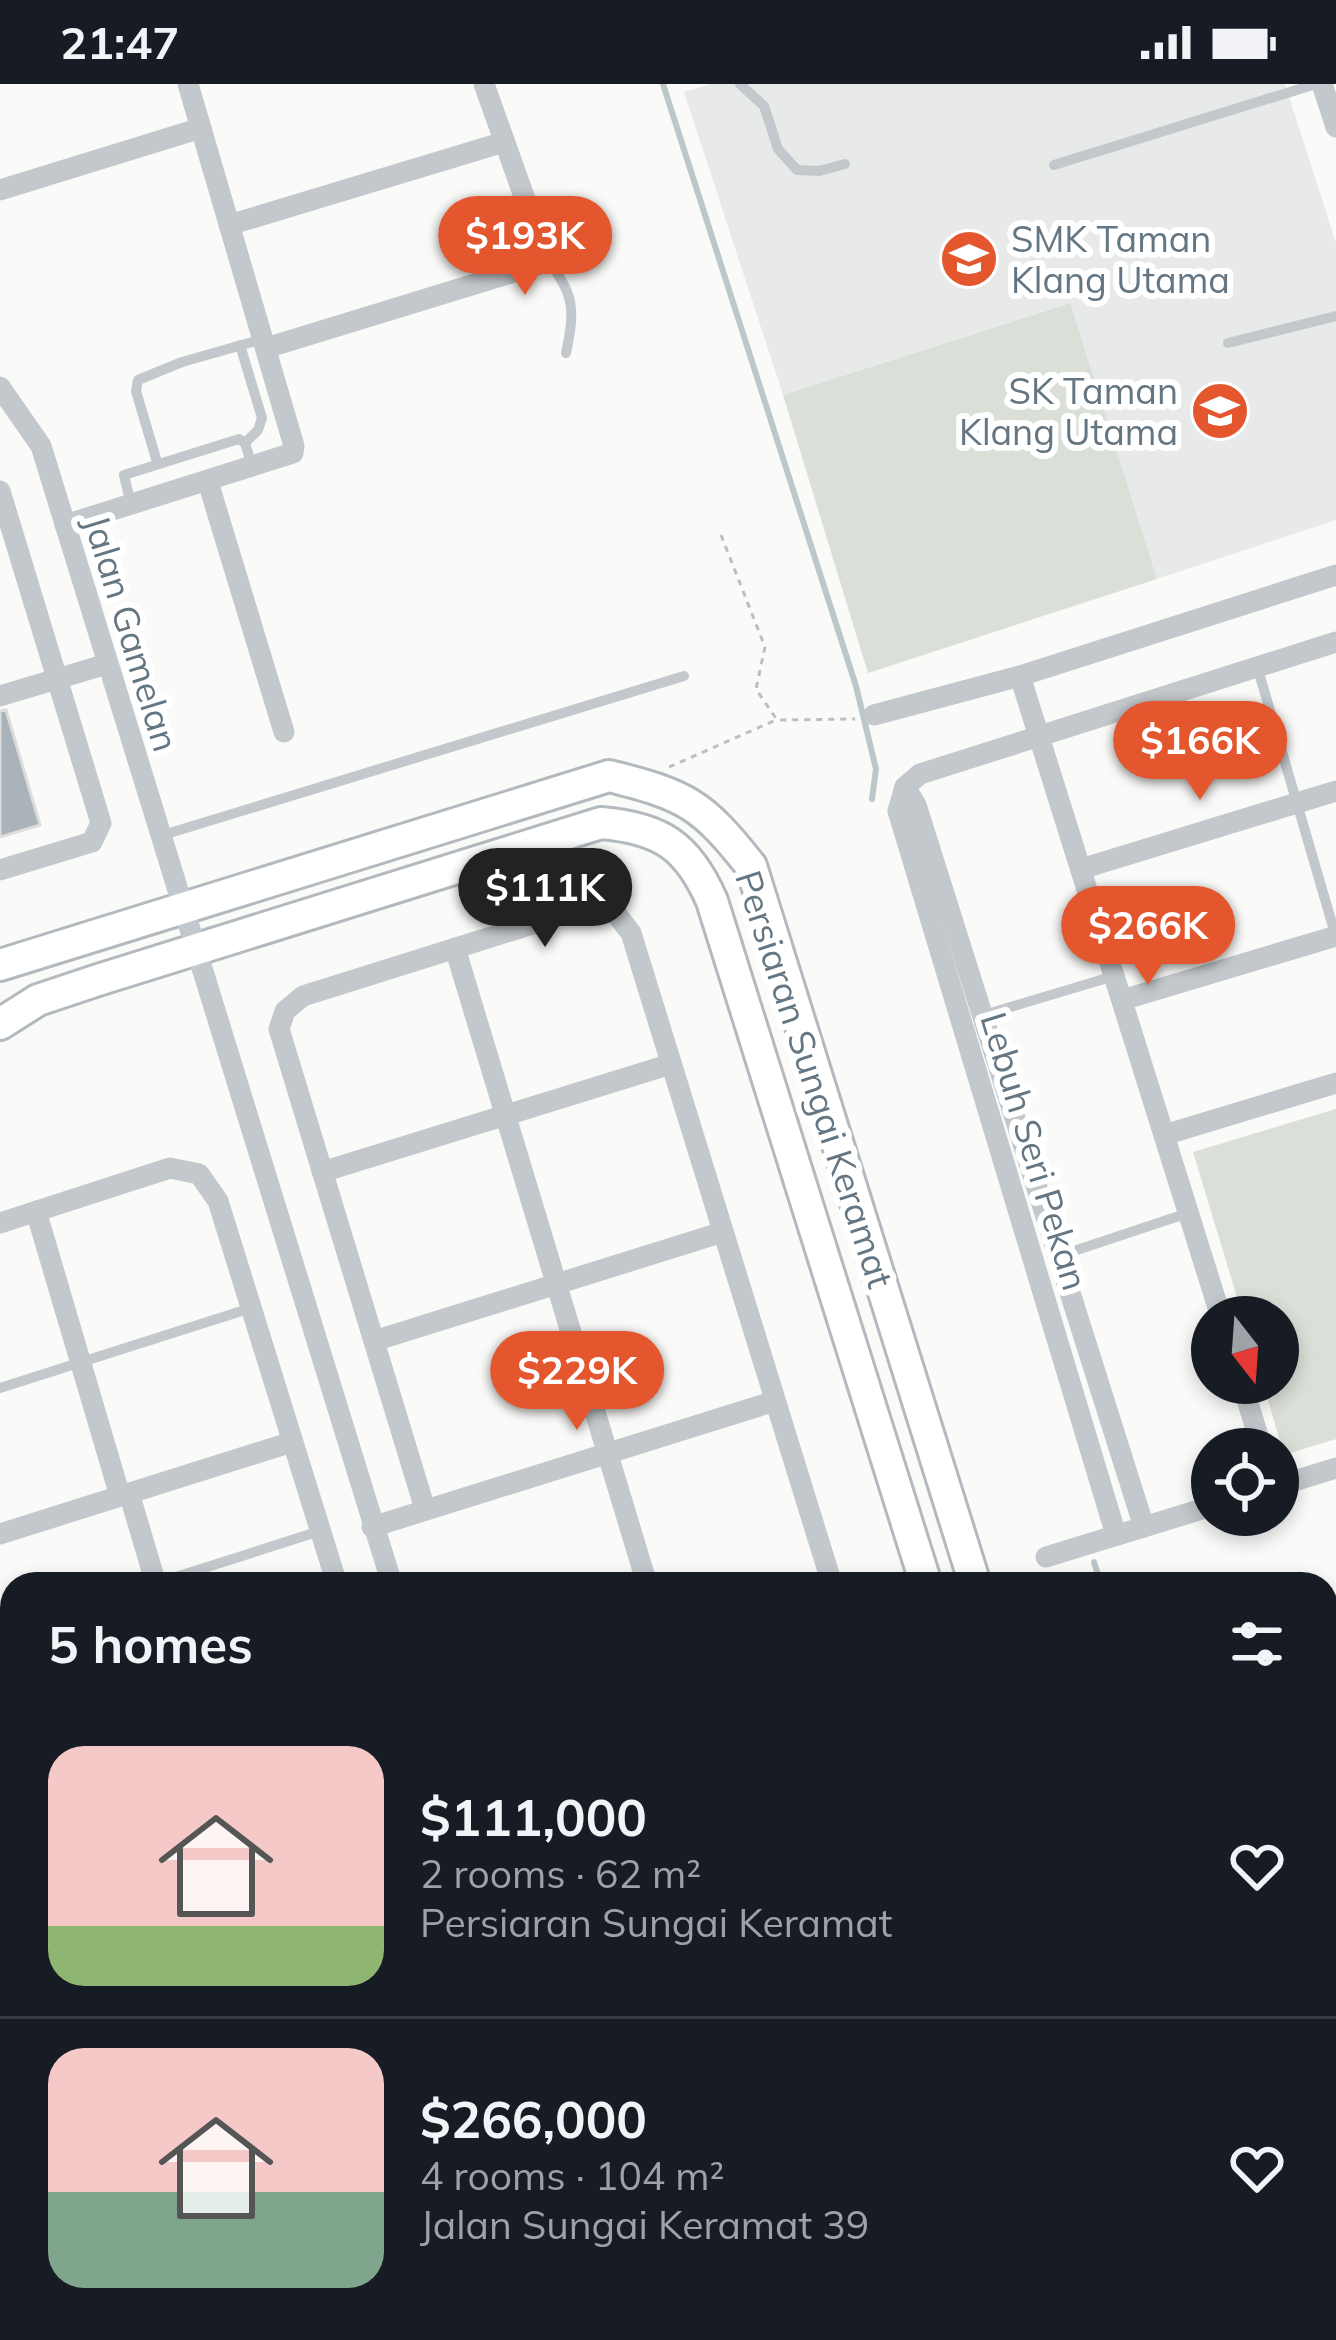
<!DOCTYPE html>
<html lang="en">
<head>
<meta charset="utf-8">
<style>
	body { margin:0; font-family:Mulish,sans-serif; background:#20242c; color:#f1f3f6; height:100vh; display:flex; flex-direction:column; font-size:45px; white-space:nowrap }
	* { box-sizing:border-box; margin:0 }
	p { font-size:39px; color:#9ea1a6 }
	.icon { flex:none; width:66px; height:66px; fill:none; stroke:currentColor; stroke-width:2; stroke-linecap:round; stroke-linejoin:round }
	.map { position:relative; flex:1; overflow:hidden }
	.sheet { position:absolute; left:0px; top:1488px; width:1338px; height:768px; display:flex; flex-direction:column; background:#171b24; border-radius:36px 36px 0 0; box-shadow:0 6px 18px #0003 }
	.sheet>* { flex:none }
	.needle { width:78px; rotate:163deg }
	.controls { position:absolute; left:1191px; top:1212px; display:grid; gap:24px }
	.controls a { display:grid; place-items:center; width:108px; height:108px; border-radius:50%; background:#171b24; box-shadow:0 6px 18px #0003; font-size:60px }
	.price { position:absolute; translate:-50% -102px; padding:0 27px; border-radius:42px; background:#e4572e; color:#fff; font-size:39px; line-height:78px; filter:drop-shadow(0 3px 6px #0008) }
	.price::after { content:''; position:absolute; left:50%; top:72px; width:36px; height:27px; margin-left:-18px; background:inherit; clip-path:polygon(0 0,100% 0,50% 100%) }
	.price.on { background:#222; color:#fff }
	ul { padding:0; list-style:none }
	li { display:flex; align-items:center; gap:36px; height:300px; padding:0 48px }
	li+li { border-top:3px solid #363941 }
	li span { display:grid; place-items:center; flex:none; width:336px; height:240px; border-radius:36px; color:#555 }
	li>.icon { margin-inline-start:auto }
	span .icon { width:144px; height:144px; fill:#fffc; stroke-width:1 }
	li b { font-size:51px }
	h2 { display:flex; justify-content:space-between; align-items:center; height:144px; padding:0 48px; font-size:51px }
	.status { display:flex; justify-content:space-between; align-items:center; height:84px; padding:0 60px; background:#171b24; direction:ltr }
	.status svg { height:33px; fill:currentColor }
	.map>svg:first-child { display:block }
</style>
</head>
<body>
<div class="status"><b>21:47</b><svg viewBox="0 0 49 12"><path d="M0 12V9h3v3zM5 12V6h3v6zM10 12V3h3v9zM15 12V0h3v12zM26 1h20v11H26zM47 4h2v5h-2z"/></svg></div>
<div class="map">
<svg width="1336" height="2256" viewBox="0 0 1336 2256">
	<rect width="100%" height="100%" fill="#fafaf8"/>
	<polygon fill="#e8e9e9" points="711,0 1285,0 1336,159 1336,436 1157,495 1069,219 783,311 684,8"/>
	<g fill="#dadfd7">
		<polygon points="1070,219 1157,495 868,589 783,311"/>
		<polygon points="1336,1025 1336,1355 1284,1371 1263,1299 1278,1299 1278,1233 1243,1233 1193,1068"/>
	</g>
	<g fill="none" stroke-linecap="round" stroke-linejoin="round">
		<g stroke="#bbc7cb" stroke-width="6">
			<polyline points="663,0 856,602 876,685 872,715"/>
			<polyline points="1094,1478 1101,1500"/>
			<polyline points="1326,2202 1336,2234"/>
		</g>
	</g>
	<polygon fill="#aab3b9" stroke="#dcdcda" stroke-width="3" points="6,626 40,741 0,753 0,627"/>
	<g fill="none" stroke-linecap="round" stroke-linejoin="round">
		<g stroke="#b3babf" stroke-width="36">
			<g id="secondary">
				<path d="M 0,881 L 609,692 C 686,711 702,720 751,782 L 975,1500"/>
				<path d="M 0,940 L 38,916 L 98,896 L 601,739 C 661,744 688,762 712,817 L 926,1500"/>
				<polyline points="1159,2244 1163,2256"/>
				<polyline points="1206,2244 1210,2256"/>
			</g>
		</g>
		<g stroke="#bbbfc2" stroke-width="3" stroke-dasharray="6 6" stroke-linecap="butt">
			<polyline points="721,451 765,563 756,605 777,636 855,635"/>
			<polyline points="669,683 776,636"/>
		</g>
		<g stroke="#c3c8cc" stroke-width="10">
			<polyline points="740,0 764,22 778,65 797,86 819,87 845,80"/>
			<polyline points="1054,81 1316,0"/>
			<path d="M 546,174 C 575,210 575,226 566,269"/>
			<polyline points="1228,259 1336,232"/>
			<polyline points="240,261 262,334 258,346 245,359"/>
			<polyline points="157,378 136,307 138,296 182,278 263,255"/>
			<polyline points="131,421 124,391 239,355 245,359 252,382"/>
			<polyline points="1257,582 1336,853"/>
			<polyline points="163,751 684,592"/>
			<polyline points="984,931 1114,892"/>
			<polyline points="1059,1172 1188,1129"/>
			<polyline points="0,1304 251,1224"/>
			<polyline points="157,1499 320,1447"/>
			<polyline points="0,1547 12,1543"/>
		</g>
		<g stroke="#c3c8cc" stroke-width="21">
			<polyline points="1322,0 1336,43"/>
			<polyline points="0,106 201,44"/>
			<polyline points="229,141 504,58"/>
			<polyline points="266,264 540,180 546,174 484,0"/>
			<polyline points="0,303 41,362 392,1500"/>
			<polyline points="208,398 284,648"/>
			<polyline points="0,407 101,739 92,758 0,786"/>
			<polyline points="65,441 293,369 294,362 188,0"/>
			<polyline points="1020,592 1221,1233"/>
			<polyline points="0,612 107,580"/>
			<polyline points="874,631 1020,592 1336,491"/>
			<polyline points="905,703 898,727 1116,1451"/>
			<polyline points="905,703 916,721 1144,1443"/>
			<polyline points="905,703 920,690 1336,558"/>
			<polyline points="1081,785 1336,707"/>
			<polyline points="455,864 647,1500"/>
			<polyline points="1122,916 1336,852"/>
			<polyline points="1164,1051 1336,999"/>
			<polyline points="322,1088 671,980"/>
			<polyline points="36,1127 120,1412"/>
			<polyline points="0,1139 170,1084 199,1090 218,1117 337,1500"/>
			<polyline points="374,1257 723,1148"/>
			<polyline points="1242,1299 1262,1365"/>
			<polyline points="1278,1402 1336,1384"/>
			<polyline points="129,1409 156,1500"/>
			<polyline points="425,1425 279,945 285,927 303,912 590,822 614,827 631,849 832,1500"/>
			<polyline points="372,1443 775,1317"/>
			<polyline points="0,1450 292,1358"/>
			<polyline points="1046,1473 1212,1422"/>
			<polyline points="1326,1540 1336,1537"/>
			<polyline points="0,1635 12,1632"/>
			<polyline points="1326,1687 1336,1684"/>
			<polyline points="0,1819 12,1816"/>
			<polyline points="0,1869 12,1866"/>
			<polyline points="0,1986 12,1982"/>
			<polyline points="0,2163 12,2160"/>
			<polyline points="209,2244 213,2256"/>
			<polyline points="566,2244 592,2256"/>
			<polyline points="870,2244 874,2256"/>
			<polyline points="1069,2244 1072,2256"/>
			<polyline points="258,2256 298,2244"/>
			<polyline points="502,2256 505,2244"/>
			<polyline points="895,2256 933,2244"/>
		</g>
		<use href="#secondary" stroke="#fff" stroke-width="30"/>
	</g>
	<defs>
		<g id="school-disc" transform="scale(3)"><circle r="9.5" fill="#e4572e" stroke="#fff"/><path d="M0-5L7-2L0 1L-7-2ZM-4 1L0 2.5L4 1V4Q0 6-4 4Z" fill="#fff"/></g>
	</defs>
	<g fill-rule="evenodd">
		<use href="#school-disc" x="969" y="175"/>
		<use href="#school-disc" x="1220" y="327"/>
	</g>
	<g text-anchor="middle" dominant-baseline="central" stroke-width="12" stroke-linejoin="round" paint-order="stroke">
		<g font-size="36" fill="#657683" stroke="#fff" text-anchor="start">
			<text x="1011" y="154">SMK Taman<tspan x="1011" dy="41">Klang Utama</tspan></text>
			<text x="1178" y="306" text-anchor="end">SK Taman<tspan x="1178" dy="41">Klang Utama</tspan></text>
		</g>
		<g font-size="36" fill="#657683" stroke="#fff">
			<text transform="translate(132 549) rotate(73)">Jalan Gamelan</text>
			<text transform="translate(815 995) rotate(72)">Persiaran Sungai Keramat</text>
			<text transform="translate(1035 1067) rotate(73)">Lebuh Seri Pekan</text>
		</g>
	</g>
</svg>
<div class="controls">
<a><svg class="needle" viewBox="-14 -14 28 28"><path d="M0-13l5 13h-10z" fill="#e53935"/><path d="M0 13l5-13h-10z" fill="#9ea1a6"/></svg></a>
<a><svg class="icon" aria-label="locate" viewBox="0 0 24 24"><circle cx="12" cy="12" r="6"/><path d="M12 2v4M12 18v4M2 12h4M18 12h4"/></svg></a>
</div>
<b class="price" style="left:525px;top:214px">$193K</b>
<b class="price" style="left:1200px;top:719px">$166K</b>
<b class="price on" style="left:545px;top:866px">$111K</b>
<b class="price" style="left:1148px;top:904px">$266K</b>
<b class="price" style="left:577px;top:1349px">$229K</b>
<section class="sheet">
<h2>5 homes<svg class="icon" aria-label="filters" viewBox="0 0 24 24"><path d="M4 7h16M4 17h16"/><circle cx="9" cy="7" r="2"/><circle cx="15" cy="17" r="2"/></svg></h2>
<ul>
<li><span style="background:linear-gradient(#f6c9c9 75%,#8fb573 0)"><svg class="icon" aria-label="home" viewBox="0 0 24 24"><path d="M3 11l9-7 9 7M6 9v11h12V9"/></svg></span><div><b>$111,000</b><p>2 rooms · 62 m²</p><p>Persiaran Sungai Keramat</p></div><svg class="icon" aria-label="heart" viewBox="0 0 24 24"><path d="M12 20l-8-8c-3-5 5-10 8-4 3-6 11-1 8 4z"/></svg></li>
<li><span style="background:linear-gradient(#f6c9c9 60%,#7fa58c 0)"><svg class="icon" aria-label="home" viewBox="0 0 24 24"><path d="M3 11l9-7 9 7M6 9v11h12V9"/></svg></span><div><b>$266,000</b><p>4 rooms · 104 m²</p><p>Jalan Sungai Keramat 39</p></div><svg class="icon" aria-label="heart" viewBox="0 0 24 24"><path d="M12 20l-8-8c-3-5 5-10 8-4 3-6 11-1 8 4z"/></svg></li>
</ul>
</section>
</div>
</body>
</html>
